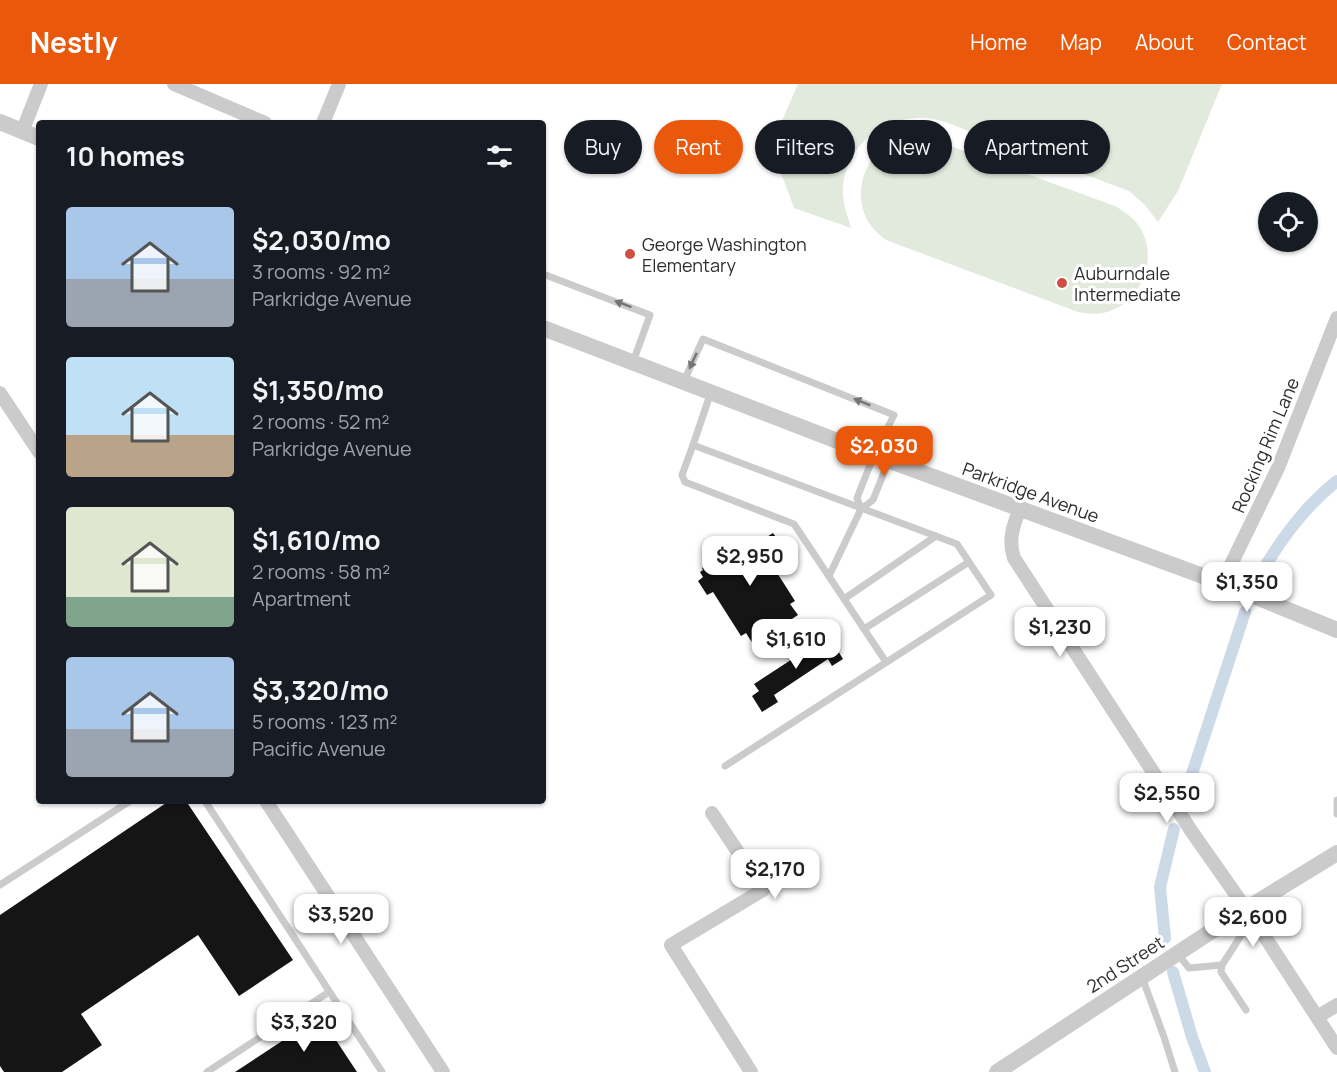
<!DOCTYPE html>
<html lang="en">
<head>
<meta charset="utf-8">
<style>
	body { margin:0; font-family:Manrope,sans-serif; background:#20242c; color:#f1f3f6; height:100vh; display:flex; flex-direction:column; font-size:22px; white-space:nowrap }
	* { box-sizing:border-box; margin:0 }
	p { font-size:20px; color:#9ea1a6 }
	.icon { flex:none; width:33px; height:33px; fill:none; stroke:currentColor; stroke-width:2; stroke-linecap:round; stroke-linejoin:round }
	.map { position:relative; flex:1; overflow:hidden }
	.panel { position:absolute; left:36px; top:36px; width:510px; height:684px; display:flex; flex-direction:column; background:#171b24; border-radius:6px; box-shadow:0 2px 4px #0004 }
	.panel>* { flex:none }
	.banner { position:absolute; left:564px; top:36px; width:570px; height:54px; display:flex; gap:12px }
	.fabs { position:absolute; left:1258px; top:108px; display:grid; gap:12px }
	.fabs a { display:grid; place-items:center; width:60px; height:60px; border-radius:50%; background:#171b24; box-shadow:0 2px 4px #0004; font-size:30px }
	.price { position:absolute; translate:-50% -51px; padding:0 14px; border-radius:12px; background:#fff; color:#222; font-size:20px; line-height:39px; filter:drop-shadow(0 2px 3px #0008) }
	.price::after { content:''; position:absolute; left:50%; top:36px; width:18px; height:14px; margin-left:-9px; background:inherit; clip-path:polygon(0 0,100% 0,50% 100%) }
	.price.on { background:#ea580c; color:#fff }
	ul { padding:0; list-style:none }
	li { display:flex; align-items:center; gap:18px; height:150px; padding:0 30px }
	li span { display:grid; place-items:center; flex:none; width:168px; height:120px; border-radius:6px; color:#555 }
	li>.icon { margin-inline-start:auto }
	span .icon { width:72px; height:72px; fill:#fffc; stroke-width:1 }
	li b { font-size:26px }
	h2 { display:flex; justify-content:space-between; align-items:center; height:72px; padding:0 30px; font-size:26px }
	.pill { padding:0 21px; border-radius:27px; background:#171b24; box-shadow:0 2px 4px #0004; font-size:21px; line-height:54px }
	.pill.on { background:#ea580c; color:#fff }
	header { display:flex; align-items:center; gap:36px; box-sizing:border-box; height:84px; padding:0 30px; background:#ea580c; color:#fff }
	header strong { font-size:28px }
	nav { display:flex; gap:33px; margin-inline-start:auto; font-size:21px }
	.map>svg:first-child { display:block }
</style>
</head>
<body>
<header>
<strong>Nestly</strong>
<nav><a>Home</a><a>Map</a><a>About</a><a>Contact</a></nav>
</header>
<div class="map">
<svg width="1337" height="988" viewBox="0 0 1337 988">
	<rect width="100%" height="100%" fill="#fff"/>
	<g fill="#e2eade">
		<path d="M 798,0 L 1222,0 L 1178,107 L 1158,138 L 1145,121 L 1129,107 L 945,38 C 937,36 927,33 918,34 C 879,35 846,64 843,103 C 842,117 847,130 851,144 L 794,124 L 771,62 Z"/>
		<path d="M 923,52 L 1115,122 C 1125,128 1136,135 1142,147 C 1159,181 1137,226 1097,230 C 1091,230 1084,229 1078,228 L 886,156 C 881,152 876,148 872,143 C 852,117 860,79 887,61 C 898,54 910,53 923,52 Z"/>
	</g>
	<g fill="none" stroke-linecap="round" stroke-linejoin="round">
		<g stroke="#ccd9e7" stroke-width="12">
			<path d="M 1257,496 C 1279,458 1303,424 1337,397"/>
			<polyline points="1188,702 1245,528"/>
			<polyline points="1165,854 1160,803 1174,745"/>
			<polyline points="1173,888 1192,953 1205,988"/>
		</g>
	</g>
	<g fill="#151515">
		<polygon points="773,449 783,463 767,473 795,517 790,520 798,531 753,560 746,549 741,552 713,508 707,511 698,497 703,493 700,488 703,486 702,484 714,476 712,473 735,458 737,461 747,455 749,457 754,454 757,459"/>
		<polygon points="824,544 843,575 832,582 828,575 774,611 778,618 762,628 752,612 759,607 754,600 817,559 812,552"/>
		<polygon points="169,717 186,717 293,876 239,912 198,851 81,930 102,961 62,988 4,988 0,982 0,831"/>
		<polygon points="320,932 357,988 235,988"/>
	</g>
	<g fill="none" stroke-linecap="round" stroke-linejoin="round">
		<g stroke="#cbcbcb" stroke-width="7">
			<polyline points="543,190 650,231 633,278"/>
			<polyline points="684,297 703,255 894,331 874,371 857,414 861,425"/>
			<polyline points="693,361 711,308"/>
			<polyline points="829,492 861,425 873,416 889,376"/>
			<polyline points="844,515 936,452"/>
			<polyline points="864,545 969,478"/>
			<polyline points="725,682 991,511 957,460 693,361 682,391 685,398 794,440 886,578"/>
			<polyline points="1337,716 1337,730"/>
			<polyline points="205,717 382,988"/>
			<polyline points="0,801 130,717"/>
			<polyline points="1242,850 1222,881 1221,888 1246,926"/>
			<polyline points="1177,869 1189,884 1222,881"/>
			<polyline points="1142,893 1164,953 1175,988"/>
			<polyline points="207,988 329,908"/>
		</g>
		<g stroke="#cbcbcb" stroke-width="14">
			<polyline points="174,0 265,39"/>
			<polyline points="323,39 339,0"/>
			<polyline points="22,48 41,0"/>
			<polyline points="0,309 39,368"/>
			<path d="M 1020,424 C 1013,442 1008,456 1014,474 L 1192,748 L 1258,842 L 1337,964"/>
			<polyline points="1222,499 1278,384 1337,234"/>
			<polyline points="266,717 443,988"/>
			<polyline points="712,729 763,806 671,861 751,988"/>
			<polyline points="1317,933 1337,921"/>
		</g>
		<g stroke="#cbcbcb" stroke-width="16">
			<polyline points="0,38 39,54"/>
			<polyline points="543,244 874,371 1222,499 1337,546"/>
			<polyline points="997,988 1233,833 1337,769"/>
		</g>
	</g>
	<defs><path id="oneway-solid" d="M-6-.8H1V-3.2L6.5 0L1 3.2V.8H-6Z" transform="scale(1.5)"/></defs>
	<g fill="#757575">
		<use href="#oneway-solid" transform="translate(623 220) rotate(-159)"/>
		<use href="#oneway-solid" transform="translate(693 277) rotate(115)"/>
		<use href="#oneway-solid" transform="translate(862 318) rotate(-158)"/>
	</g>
	<g fill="#d04f45" stroke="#fff" stroke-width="2">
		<circle cx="630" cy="170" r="6"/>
		<circle cx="1062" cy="199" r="6"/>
	</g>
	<g text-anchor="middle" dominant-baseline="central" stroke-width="6" stroke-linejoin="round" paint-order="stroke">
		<g font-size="18" fill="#2e2e2e" stroke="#fff" text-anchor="start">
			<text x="642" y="160">George Washington<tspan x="642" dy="21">Elementary</tspan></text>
			<text x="1074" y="189">Auburndale<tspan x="1074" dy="21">Intermediate</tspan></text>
		</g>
		<g font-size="18" fill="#2e2e2e" stroke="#fff">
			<text transform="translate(1265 361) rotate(-67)">Rocking Rim Lane</text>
			<text transform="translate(1031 408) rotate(20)">Parkridge Avenue</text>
			<text transform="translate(1125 880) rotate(-33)">2nd Street</text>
		</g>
	</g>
</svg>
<div class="fabs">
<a><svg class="icon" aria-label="locate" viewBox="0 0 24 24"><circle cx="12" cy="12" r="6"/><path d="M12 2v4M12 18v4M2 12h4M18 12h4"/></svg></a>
</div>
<b class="price on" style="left:884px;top:393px">$2,030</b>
<b class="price" style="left:750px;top:503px">$2,950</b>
<b class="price" style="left:1247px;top:529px">$1,350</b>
<b class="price" style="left:1060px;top:574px">$1,230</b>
<b class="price" style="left:796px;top:586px">$1,610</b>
<b class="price" style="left:1167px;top:740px">$2,550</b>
<b class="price" style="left:775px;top:816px">$2,170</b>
<b class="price" style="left:341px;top:861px">$3,520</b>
<b class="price" style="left:1253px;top:864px">$2,600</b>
<b class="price" style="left:304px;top:969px">$3,320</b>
<div class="banner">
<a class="pill">Buy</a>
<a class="pill on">Rent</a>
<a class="pill">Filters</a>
<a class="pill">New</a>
<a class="pill">Apartment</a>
</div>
<section class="panel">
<h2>10 homes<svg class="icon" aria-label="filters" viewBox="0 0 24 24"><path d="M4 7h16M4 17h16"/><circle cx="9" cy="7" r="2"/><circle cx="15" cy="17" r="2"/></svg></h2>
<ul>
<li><span style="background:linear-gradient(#a9c7e8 60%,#9aa5b1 0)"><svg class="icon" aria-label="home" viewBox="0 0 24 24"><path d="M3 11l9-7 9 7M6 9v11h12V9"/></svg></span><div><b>$2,030/mo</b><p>3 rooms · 92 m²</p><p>Parkridge Avenue</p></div></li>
<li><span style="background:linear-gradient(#bfe0f5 65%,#b9a48a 0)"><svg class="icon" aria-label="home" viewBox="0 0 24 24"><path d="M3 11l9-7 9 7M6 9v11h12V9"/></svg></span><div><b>$1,350/mo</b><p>2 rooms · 52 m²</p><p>Parkridge Avenue</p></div></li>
<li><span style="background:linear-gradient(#dfe7d0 75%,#7fa58c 0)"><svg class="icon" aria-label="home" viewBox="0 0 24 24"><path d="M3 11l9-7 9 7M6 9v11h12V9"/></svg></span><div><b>$1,610/mo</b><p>2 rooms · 58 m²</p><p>Apartment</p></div></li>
<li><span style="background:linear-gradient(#a9c7e8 60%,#9aa5b1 0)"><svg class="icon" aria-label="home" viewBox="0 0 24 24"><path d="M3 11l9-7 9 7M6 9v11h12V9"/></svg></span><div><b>$3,320/mo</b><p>5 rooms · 123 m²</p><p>Pacific Avenue</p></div></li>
</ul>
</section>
</div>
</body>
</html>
